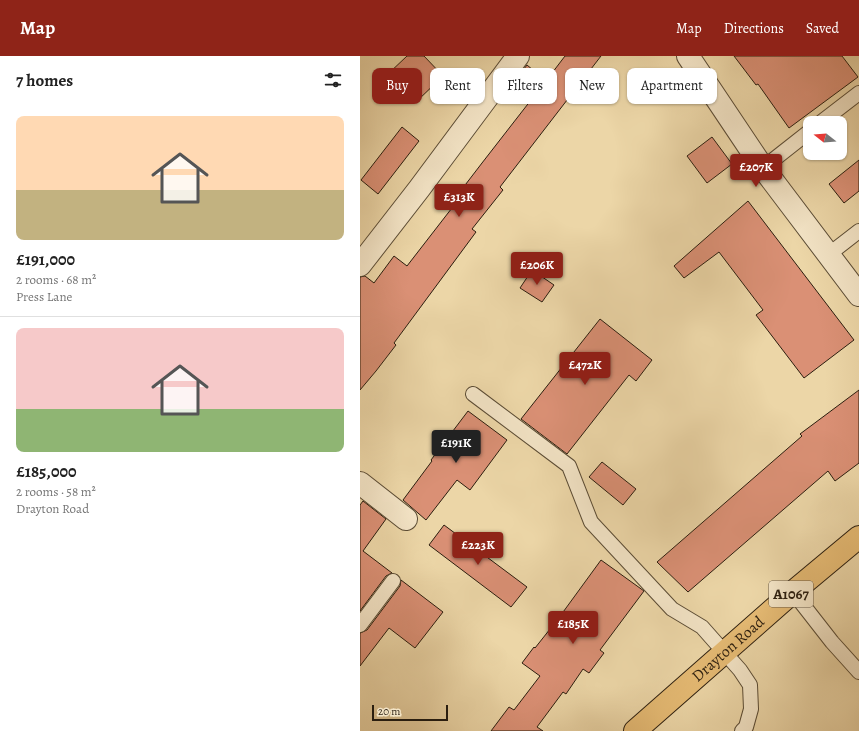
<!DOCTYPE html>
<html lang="en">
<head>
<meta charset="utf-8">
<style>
	body { margin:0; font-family:Alegreya,serif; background:#f6f6f6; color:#222; height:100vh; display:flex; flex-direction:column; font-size:15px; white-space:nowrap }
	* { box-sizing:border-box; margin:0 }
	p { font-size:13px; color:#767676 }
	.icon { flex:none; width:22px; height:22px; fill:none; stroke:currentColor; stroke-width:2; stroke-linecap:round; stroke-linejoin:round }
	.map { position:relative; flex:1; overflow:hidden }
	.panel { display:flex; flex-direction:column; background:#fff; width:360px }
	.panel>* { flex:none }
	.banner { position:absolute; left:12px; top:12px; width:380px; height:36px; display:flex; gap:8px }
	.needle { width:26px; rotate:287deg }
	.buttons { position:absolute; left:443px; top:60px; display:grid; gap:8px }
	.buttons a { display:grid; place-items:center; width:44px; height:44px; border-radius:8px; background:#fff; box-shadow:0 1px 3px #0004; font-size:20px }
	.scale { position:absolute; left:12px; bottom:10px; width:76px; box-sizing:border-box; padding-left:4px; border:2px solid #2b1e0f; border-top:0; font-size:11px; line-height:14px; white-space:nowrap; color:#2b1e0f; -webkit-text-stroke:3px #f3e4c6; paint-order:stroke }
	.price { position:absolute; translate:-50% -34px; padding:0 9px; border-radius:4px; background:#8f2418; color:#fff; font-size:13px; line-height:26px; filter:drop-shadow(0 1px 2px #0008) }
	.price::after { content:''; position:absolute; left:50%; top:24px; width:12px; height:9px; margin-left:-6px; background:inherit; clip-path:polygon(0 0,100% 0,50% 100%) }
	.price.current { background:#222; color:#fff }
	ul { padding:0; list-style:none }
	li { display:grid; align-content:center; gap:8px; height:212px; padding:0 16px }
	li+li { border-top:1px solid #e0e0e0 }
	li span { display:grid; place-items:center; height:124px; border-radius:8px; color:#555 }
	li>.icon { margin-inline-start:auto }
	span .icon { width:72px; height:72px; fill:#fffc; stroke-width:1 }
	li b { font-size:17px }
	h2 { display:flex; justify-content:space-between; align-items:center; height:48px; padding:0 16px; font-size:17px }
	.chip { padding:0 14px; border-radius:8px; background:#fff; box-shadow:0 1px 3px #0004; font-size:14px; line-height:36px }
	.chip.current { background:#8f2418; color:#fff }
	header { display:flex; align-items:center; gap:24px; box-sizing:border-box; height:56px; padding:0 20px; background:#8f2418; color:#fff }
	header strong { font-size:19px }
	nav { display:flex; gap:22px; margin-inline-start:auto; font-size:14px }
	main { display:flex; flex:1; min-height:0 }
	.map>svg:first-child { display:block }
</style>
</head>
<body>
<header>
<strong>Map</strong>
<nav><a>Map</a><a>Directions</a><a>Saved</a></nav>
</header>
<main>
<section class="panel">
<h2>7 homes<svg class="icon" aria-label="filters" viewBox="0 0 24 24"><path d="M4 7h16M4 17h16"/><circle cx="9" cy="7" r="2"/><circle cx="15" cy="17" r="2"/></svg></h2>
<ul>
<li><span style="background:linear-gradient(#ffd9b3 60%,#c2b280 0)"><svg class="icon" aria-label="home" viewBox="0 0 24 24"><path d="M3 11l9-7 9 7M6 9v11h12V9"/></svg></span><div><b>£191,000</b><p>2 rooms · 68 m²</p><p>Press Lane</p></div></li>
<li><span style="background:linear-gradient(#f6c9c9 65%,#8fb573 0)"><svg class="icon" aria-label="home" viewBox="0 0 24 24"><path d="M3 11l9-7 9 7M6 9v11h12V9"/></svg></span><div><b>£185,000</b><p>2 rooms · 58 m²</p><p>Drayton Road</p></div></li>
</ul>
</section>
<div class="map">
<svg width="499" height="675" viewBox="0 0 499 675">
	<rect width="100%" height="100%" fill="#ecd6a7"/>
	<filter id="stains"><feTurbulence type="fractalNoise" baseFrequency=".005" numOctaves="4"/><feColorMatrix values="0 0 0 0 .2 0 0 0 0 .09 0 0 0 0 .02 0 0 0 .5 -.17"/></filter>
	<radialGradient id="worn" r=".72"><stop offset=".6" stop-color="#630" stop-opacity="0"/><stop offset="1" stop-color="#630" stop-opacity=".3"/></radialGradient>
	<g fill="#da9075" stroke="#2b1e0f">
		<polygon points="47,0 64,0 83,20 55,47 28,18"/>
		<polygon points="205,0 241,0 140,131 143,134 112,173 116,176 34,287 36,289 16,315 0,334 0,221 5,220 14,227 34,200 47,210 102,139 99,137 122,107 171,44 152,28 167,9 186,25"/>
		<polygon points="374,0 482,0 498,21 429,72 398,28 396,29"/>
		<polygon points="42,71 59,85 18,138 1,124"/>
		<polygon points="352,81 372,108 347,127 327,100"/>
		<polygon points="499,104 499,135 484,147 469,128"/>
		<polygon points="388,145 494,284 444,322 396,259 403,254 359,196 324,222 314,210"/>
		<polygon points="172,214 194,229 182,246 160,232"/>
		<polygon points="240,263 292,304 276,325 269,319 207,398 161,363"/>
		<polygon points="499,334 499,407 475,425 468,415 328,536 297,506 442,380 440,378"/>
		<polygon points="108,355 147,384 110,434 97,424 66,464 43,444 72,405 71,404"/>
		<polygon points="242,406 276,433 263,449 229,421"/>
		<polygon points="3,445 26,463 3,495 32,517 26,520 0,555 0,449"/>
		<polygon points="84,469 167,531 151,551 69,489"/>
		<polygon points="241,504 284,535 240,594 244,597 229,617 223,613 206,638 203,636 177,671 183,675 131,675 149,651 154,654 180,620 162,607 174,591 175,592 198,563"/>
		<polygon points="41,524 83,556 55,592 29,572 0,610 0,577 7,574 40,530"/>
	</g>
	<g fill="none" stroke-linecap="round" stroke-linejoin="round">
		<g stroke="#5b4c35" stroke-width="16">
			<g id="service">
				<polyline points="460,67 499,37"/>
				<polyline points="403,112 450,75"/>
				<polyline points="468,199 499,175"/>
				<polyline points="113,338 209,410 231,466 312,553 342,571 380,614 390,629 391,653 386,671 382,675"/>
				<polyline points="433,536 472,586 499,616"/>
				<polyline points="0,569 33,525"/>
			</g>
		</g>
		<g stroke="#5b4c35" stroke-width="24">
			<g id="minor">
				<polyline points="328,0 403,112 499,239"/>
				<polyline points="0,209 59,133 158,0"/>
				<polyline points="0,427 46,463"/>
			</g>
		</g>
		<g stroke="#2b1e0f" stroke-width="24">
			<g id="primary">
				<path id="s1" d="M 275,675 L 433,536 L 499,481"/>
			</g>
		</g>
		<use href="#service" stroke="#f3e4c6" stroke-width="14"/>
		<use href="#minor" stroke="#f3e4c6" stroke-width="22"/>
		<use href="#primary" stroke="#e6bb74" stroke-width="22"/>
	</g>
	<g text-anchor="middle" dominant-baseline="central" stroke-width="3.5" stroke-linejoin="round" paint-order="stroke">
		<rect fill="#f3e4c6" stroke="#675946" stroke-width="1" x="409" y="525" width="44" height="26" rx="3"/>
		<g font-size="15" font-weight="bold" fill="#2b1e0f">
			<text x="431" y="538">A1067</text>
		</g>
		<g font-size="16" fill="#2b1e0f" stroke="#f3e4c6">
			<text stroke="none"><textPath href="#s1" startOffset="124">Drayton Road</textPath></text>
		</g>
	</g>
	<rect width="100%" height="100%" filter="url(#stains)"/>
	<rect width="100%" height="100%" fill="url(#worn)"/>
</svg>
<div class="buttons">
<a><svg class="needle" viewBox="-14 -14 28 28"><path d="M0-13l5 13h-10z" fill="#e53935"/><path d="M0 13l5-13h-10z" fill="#767676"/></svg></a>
</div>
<div class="scale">20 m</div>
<b class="price" style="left:396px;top:132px">£207K</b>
<b class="price" style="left:99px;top:162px">£313K</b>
<b class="price" style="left:177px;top:230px">£206K</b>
<b class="price" style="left:225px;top:330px">£472K</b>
<b class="price current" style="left:96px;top:408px">£191K</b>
<b class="price" style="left:118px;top:510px">£223K</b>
<b class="price" style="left:213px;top:589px">£185K</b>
<div class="banner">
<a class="chip current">Buy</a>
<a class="chip">Rent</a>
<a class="chip">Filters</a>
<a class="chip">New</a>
<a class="chip">Apartment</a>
</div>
</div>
</main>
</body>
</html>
